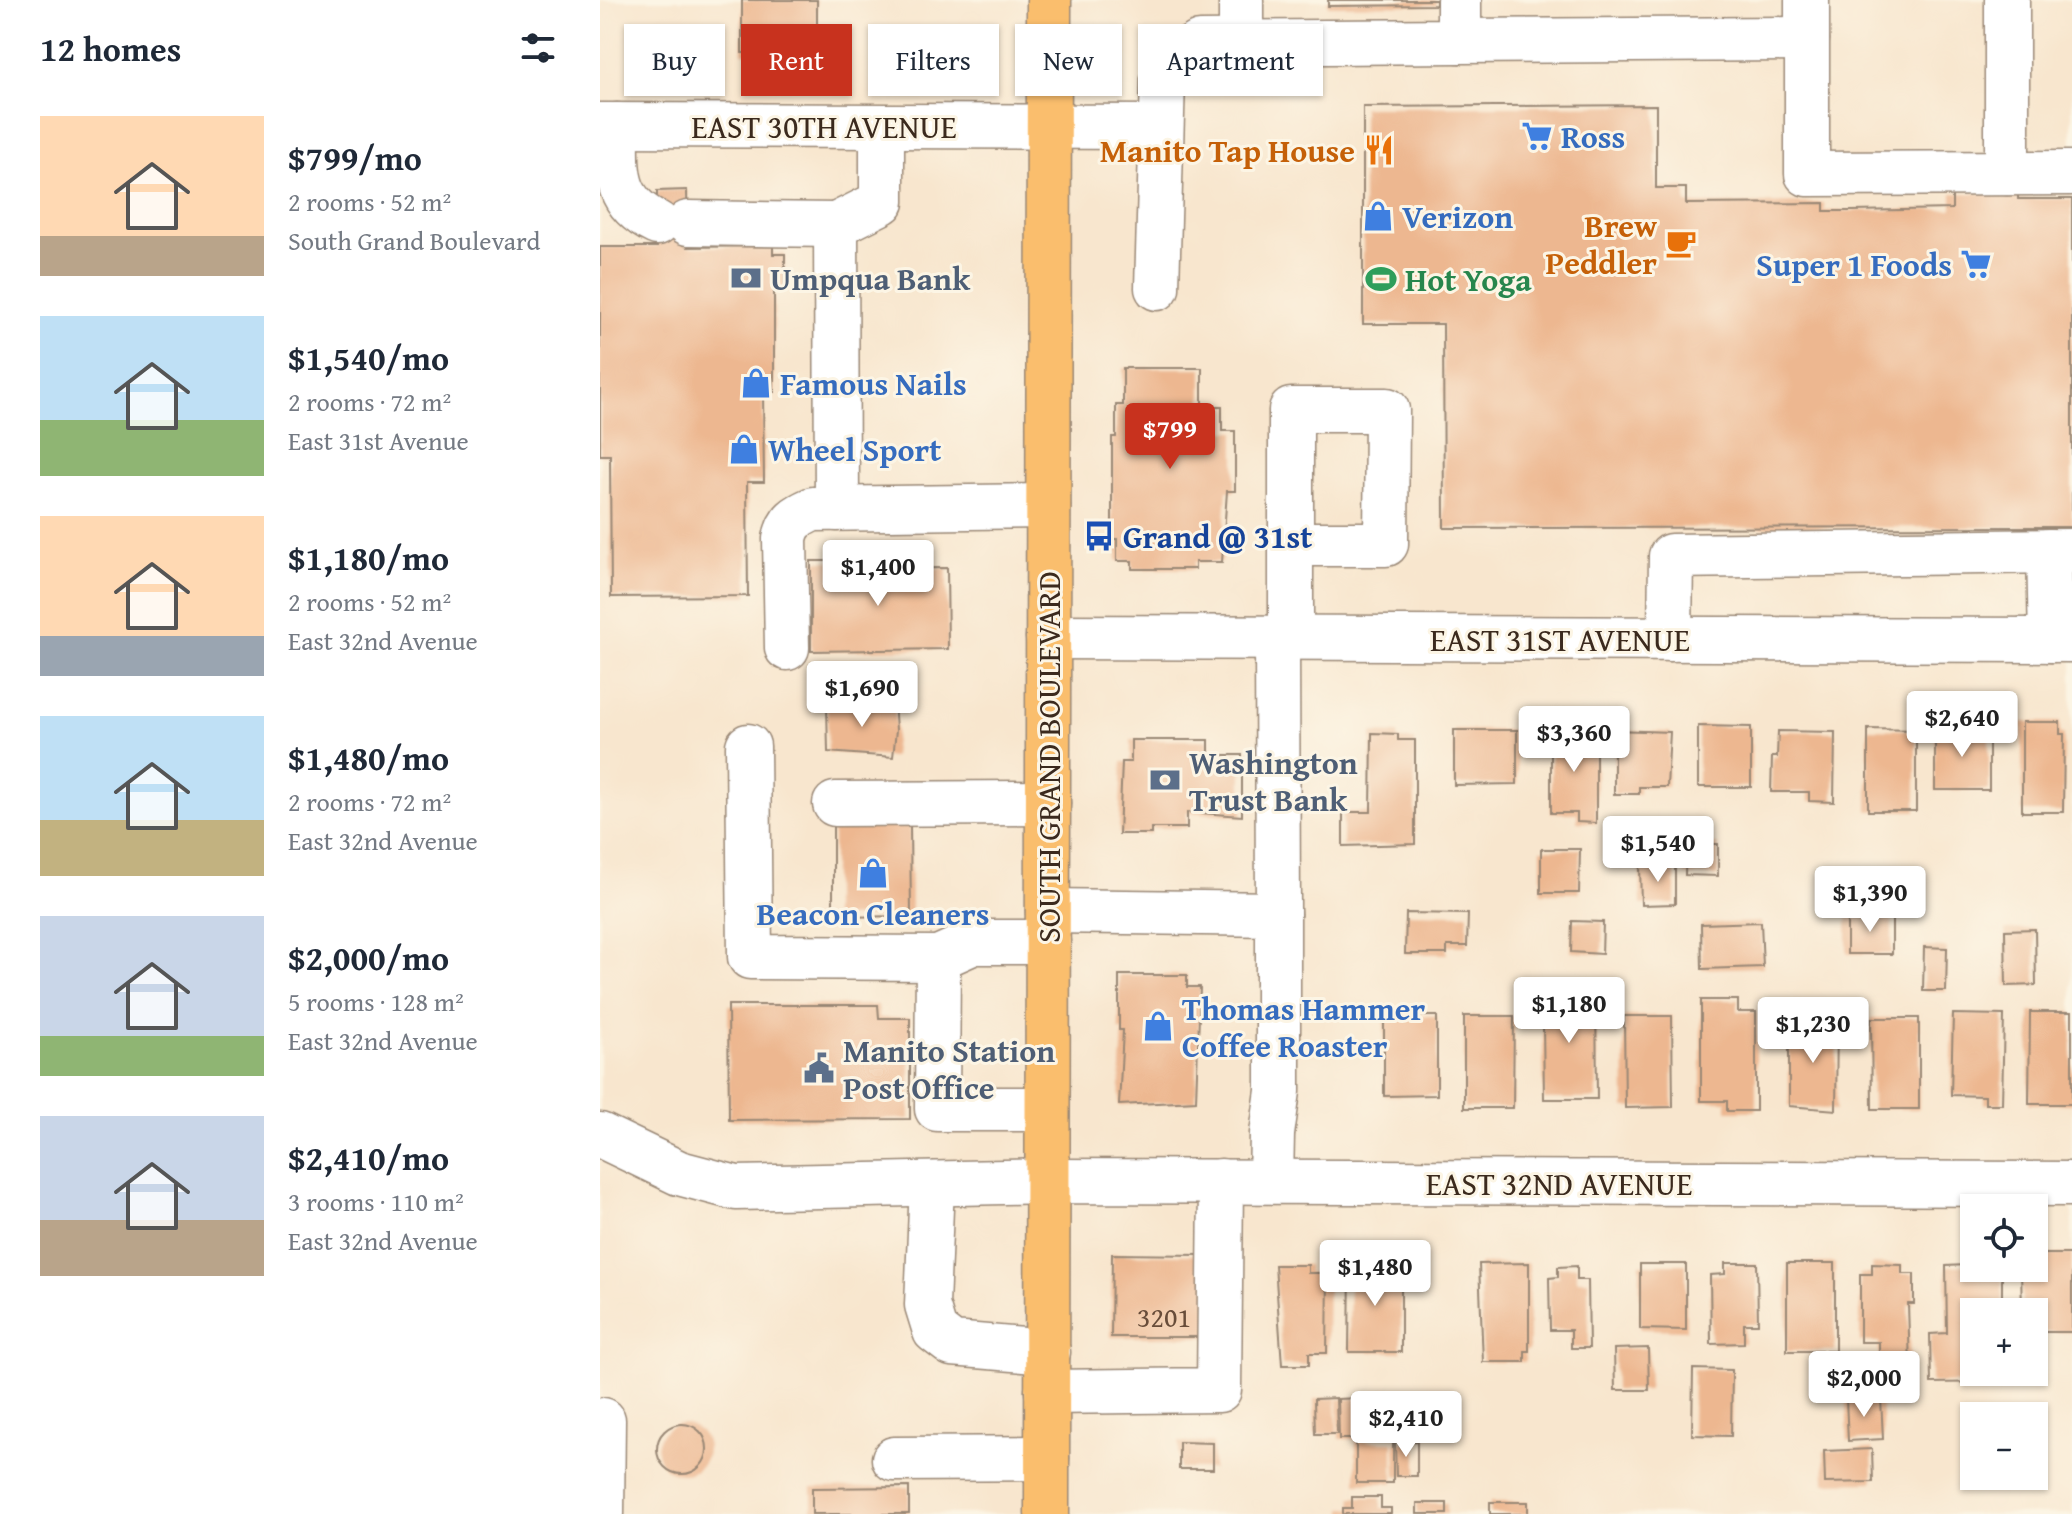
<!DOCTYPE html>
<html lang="en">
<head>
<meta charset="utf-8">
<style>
	body { margin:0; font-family:"Gentium Book Plus",serif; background:#f2f2f3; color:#1f2937; height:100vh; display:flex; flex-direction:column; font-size:30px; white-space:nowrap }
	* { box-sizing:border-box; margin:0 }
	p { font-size:26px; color:#747a83 }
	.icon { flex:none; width:44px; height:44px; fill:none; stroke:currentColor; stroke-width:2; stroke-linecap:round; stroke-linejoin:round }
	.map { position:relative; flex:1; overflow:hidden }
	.sheet { display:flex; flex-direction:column; background:#fff; width:600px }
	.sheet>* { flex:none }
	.guide { position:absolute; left:24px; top:24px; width:760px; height:72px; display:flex; gap:16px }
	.controls { position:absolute; left:1360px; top:1194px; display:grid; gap:16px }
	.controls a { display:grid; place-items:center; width:88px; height:88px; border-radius:0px; background:#fff; box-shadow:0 2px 6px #0004; font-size:40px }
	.price { position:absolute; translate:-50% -68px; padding:0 18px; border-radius:8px; background:#fff; color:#222; font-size:26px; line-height:52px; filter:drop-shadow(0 2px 4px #0008) }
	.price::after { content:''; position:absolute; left:50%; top:48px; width:24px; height:18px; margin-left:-12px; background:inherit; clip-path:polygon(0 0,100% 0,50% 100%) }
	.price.selected { background:#c8321e; color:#fff }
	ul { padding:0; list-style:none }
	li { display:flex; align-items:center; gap:24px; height:200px; padding:0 40px }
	li span { display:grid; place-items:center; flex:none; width:224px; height:160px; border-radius:0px; color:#555 }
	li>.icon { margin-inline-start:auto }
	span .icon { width:96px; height:96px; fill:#fffc; stroke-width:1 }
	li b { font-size:34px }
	h2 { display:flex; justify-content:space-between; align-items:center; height:96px; padding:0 40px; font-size:34px }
	.tag { padding:0 28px; border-radius:0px; background:#fff; box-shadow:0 2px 6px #0004; font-size:28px; line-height:72px }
	.tag.selected { background:#c8321e; color:#fff }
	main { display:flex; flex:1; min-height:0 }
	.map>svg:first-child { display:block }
</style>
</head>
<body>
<main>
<section class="sheet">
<h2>12 homes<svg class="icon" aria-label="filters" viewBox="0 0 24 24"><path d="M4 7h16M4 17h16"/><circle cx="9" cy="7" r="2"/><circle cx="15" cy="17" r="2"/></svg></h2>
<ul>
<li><span style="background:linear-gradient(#ffd9b3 75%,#b9a48a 0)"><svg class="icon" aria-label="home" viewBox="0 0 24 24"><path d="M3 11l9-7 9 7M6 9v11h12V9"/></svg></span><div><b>$799/mo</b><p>2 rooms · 52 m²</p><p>South Grand Boulevard</p></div></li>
<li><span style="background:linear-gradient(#bfe0f5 65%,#8fb573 0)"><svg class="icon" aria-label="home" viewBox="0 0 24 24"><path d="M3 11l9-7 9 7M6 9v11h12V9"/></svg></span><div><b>$1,540/mo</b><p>2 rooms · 72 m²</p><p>East 31st Avenue</p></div></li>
<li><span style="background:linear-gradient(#ffd9b3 75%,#9aa5b1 0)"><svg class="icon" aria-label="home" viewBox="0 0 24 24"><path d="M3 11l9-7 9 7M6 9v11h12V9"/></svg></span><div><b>$1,180/mo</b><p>2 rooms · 52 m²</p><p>East 32nd Avenue</p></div></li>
<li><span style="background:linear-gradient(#bfe0f5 65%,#c2b280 0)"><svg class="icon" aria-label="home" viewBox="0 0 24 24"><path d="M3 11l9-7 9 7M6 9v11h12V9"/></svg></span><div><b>$1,480/mo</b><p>2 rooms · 72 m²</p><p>East 32nd Avenue</p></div></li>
<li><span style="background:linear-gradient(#c9d6e8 75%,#8fb573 0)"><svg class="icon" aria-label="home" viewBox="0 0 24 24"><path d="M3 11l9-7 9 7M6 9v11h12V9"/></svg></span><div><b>$2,000/mo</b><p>5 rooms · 128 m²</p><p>East 32nd Avenue</p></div></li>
<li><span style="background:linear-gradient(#c9d6e8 65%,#b9a48a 0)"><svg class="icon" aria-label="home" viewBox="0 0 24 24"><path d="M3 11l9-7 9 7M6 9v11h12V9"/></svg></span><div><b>$2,410/mo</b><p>3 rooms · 110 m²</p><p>East 32nd Avenue</p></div></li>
</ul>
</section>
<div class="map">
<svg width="1472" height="1514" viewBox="0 0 1472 1514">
	<rect width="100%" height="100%" fill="#fcf5e5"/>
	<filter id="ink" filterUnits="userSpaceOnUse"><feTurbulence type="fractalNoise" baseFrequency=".0125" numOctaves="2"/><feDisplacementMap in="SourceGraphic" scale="16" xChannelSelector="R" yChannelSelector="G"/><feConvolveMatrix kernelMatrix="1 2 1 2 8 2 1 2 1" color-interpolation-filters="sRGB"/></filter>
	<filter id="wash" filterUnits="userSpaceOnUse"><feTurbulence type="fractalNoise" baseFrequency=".006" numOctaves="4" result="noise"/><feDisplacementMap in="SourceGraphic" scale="32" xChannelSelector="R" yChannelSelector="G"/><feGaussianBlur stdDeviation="1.8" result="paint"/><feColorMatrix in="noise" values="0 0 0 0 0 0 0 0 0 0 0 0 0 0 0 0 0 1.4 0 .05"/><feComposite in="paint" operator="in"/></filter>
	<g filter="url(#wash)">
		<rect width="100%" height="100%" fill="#f8e6ce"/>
		<g id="blocks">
			<g fill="#edb790">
				<rect x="142" y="0" width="75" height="53"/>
				<polygon points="728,0 836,0 836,5 728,6"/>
				<polygon points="1056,105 1056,188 1086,188 1086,204 1224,203 1224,211 1253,211 1352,209 1352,193 1418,193 1418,199 1472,199 1472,527 844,528 843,324 763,324 763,107"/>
				<polygon points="87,190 88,247 173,246 173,254 185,254 185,292 174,292 174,392 163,392 164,482 147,482 148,596 11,597 10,455 0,455 0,247 57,247 57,191"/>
				<polygon points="523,368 602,368 602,406 622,406 622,431 635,431 635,491 627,491 622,562 595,562 595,569 532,569 532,561 517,561 517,539 512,539 512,437 516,437 516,405 523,405"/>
				<polygon points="211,561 244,561 244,569 347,568 348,649 211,651"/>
				<polygon points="294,700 296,730 293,757 228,752 227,706"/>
				<polygon points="1422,722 1460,722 1460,734 1464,734 1463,812 1422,812"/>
				<polygon points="1098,726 1151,727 1151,787 1098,787"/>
				<rect x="1335" y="728" width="54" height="62"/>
				<polygon points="1268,729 1316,730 1316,811 1268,811"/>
				<polygon points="854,730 917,730 917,784 854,785"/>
				<polygon points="1014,730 1070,732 1067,787 1039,787 1039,794 1014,794"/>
				<polygon points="951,731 996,731 996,823 977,822 977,813 951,813"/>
				<polygon points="1178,731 1235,732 1234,802 1209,801 1209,792 1171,792 1172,757 1177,757"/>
				<polygon points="772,733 798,734 798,740 815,740 815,844 743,846 743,812 771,812"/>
				<polygon points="531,740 609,740 609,755 642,755 642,816 587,812 587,828 551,828 551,834 519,834 522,762 531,762"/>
				<polygon points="233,825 310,825 311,916 233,917"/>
				<polygon points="1086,844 1118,844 1118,876 1085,875"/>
				<polygon points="941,849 980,849 979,893 941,893"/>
				<polygon points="1075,864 1075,904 1041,905 1040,865"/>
				<polygon points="806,913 868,914 867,946 847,946 847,954 805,954"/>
				<polygon points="1292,914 1292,954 1247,954 1247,915"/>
				<polygon points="972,921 1003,922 1002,954 971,952"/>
				<polygon points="1161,922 1163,967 1102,969 1101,924"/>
				<polygon points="1435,929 1436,985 1406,986 1405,930"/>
				<polygon points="1324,947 1347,948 1346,991 1323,991"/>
				<polygon points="519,975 587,975 587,987 600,987 596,1101 519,1105 523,1030 519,1030"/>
				<polygon points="936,993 996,993 997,1099 944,1099 943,1021 936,1021"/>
				<polygon points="1101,1000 1138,1000 1138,1012 1156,1012 1156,1111 1127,1111 1127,1101 1101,1101"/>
				<polygon points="128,1005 278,1005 279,1018 310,1018 310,1119 129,1120"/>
				<polygon points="1430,1012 1472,1012 1472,1104 1429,1104"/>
				<polygon points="1353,1014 1404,1015 1402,1104 1385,1104 1385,1096 1351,1095"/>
				<polygon points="784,1016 837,1016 837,1095 784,1096"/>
				<polygon points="864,1016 914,1016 913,1108 864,1108"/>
				<polygon points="1024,1016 1072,1016 1073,1107 1025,1108"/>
				<polygon points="1271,1018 1319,1018 1319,1109 1272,1109"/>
				<polygon points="1189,1022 1237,1022 1236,1110 1189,1106"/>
				<polygon points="1366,1252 1374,1252 1374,1268 1402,1268 1402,1312 1374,1312 1374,1372 1400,1372 1400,1382 1331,1383 1330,1334 1347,1333 1346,1266 1366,1265"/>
				<polygon points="512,1254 602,1255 616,1337 511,1337"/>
				<polygon points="1434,1254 1472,1254 1472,1332 1434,1332 1434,1312 1422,1312 1421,1268 1434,1268"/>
				<polygon points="750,1263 801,1263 801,1352 749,1352"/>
				<polygon points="929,1263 929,1351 925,1351 925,1362 883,1362 879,1264"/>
				<polygon points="1125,1263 1157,1263 1158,1324 1144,1324 1144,1343 1111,1344 1110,1275 1125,1274"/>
				<rect x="1187" y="1263" width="48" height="88"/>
				<polygon points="1040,1264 1086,1264 1086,1330 1040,1329"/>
				<polygon points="1272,1264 1302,1265 1302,1274 1314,1274 1314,1304 1308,1304 1310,1367 1279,1367 1279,1342 1260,1342 1260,1274 1272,1274"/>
				<polygon points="675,1265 708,1265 708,1273 728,1273 727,1353 709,1353 709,1365 682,1365"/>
				<polygon points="977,1266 977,1280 988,1280 989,1348 971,1348 971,1330 950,1330 949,1278 958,1277 958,1267"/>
				<polygon points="1048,1348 1049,1390 1015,1390 1014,1349"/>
				<polygon points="1093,1369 1132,1370 1131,1436 1092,1435"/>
				<polygon points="736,1398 737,1434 715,1434 714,1399"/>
				<polygon points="759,1398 760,1439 739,1439 738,1399"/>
				<polygon points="1281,1398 1283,1439 1248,1441 1246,1399"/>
				<circle cx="82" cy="1449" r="25"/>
				<polygon points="756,1441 793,1442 793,1483 756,1483"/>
				<polygon points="817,1441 817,1476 796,1476 795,1442"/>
				<polygon points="579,1442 613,1443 613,1469 579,1469"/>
				<polygon points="1272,1449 1273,1482 1225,1483 1224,1451"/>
				<polygon points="309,1487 309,1514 212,1514 212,1488"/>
				<polygon points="752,1497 781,1497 781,1508 791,1508 791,1514 743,1514 743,1508 752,1508"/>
				<rect x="890" y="1502" width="38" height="12"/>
				<rect x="817" y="1503" width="30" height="11"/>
			</g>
		</g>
	</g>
	<g filter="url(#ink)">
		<use href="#blocks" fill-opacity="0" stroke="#9a8876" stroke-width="2"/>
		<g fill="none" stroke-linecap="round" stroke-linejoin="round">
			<g stroke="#9a8876" stroke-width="47">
				<g id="minor">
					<polyline points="641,0 641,43"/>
					<polyline points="1207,0 1207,174 1472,173"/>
					<polyline points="859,41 1207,39"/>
					<polyline points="0,125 561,127"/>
					<path d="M 17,125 C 17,170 12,201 57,223"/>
					<polyline points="1407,173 1407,0"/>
					<polyline points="88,223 236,225"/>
					<polyline points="557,288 563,79 576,57 600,43 859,41 859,0"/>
					<polyline points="237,509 236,225 282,202 282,127"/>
					<polyline points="1449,551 1451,640"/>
					<polyline points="448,637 1472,640"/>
					<polyline points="691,638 691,410 787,410 786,544 692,544"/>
					<polyline points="1070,639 1071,556 1472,551"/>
					<path d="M 187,648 L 185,539 C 188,521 197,516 213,509 L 448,506"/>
					<polyline points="148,746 150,957 338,958 374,942 448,942"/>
					<polyline points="235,804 448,803"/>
					<polyline points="448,911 678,914 677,638"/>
					<polyline points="338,958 337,1109 447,1109"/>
					<polyline points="0,1135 79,1173 136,1188 447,1181 1472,1184"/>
					<polyline points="671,1181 672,1134 678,1091 678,914"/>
					<polyline points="332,1184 327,1305 335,1331 352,1344 448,1352"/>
					<polyline points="447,1392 619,1390 621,1181"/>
					<polyline points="294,1459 447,1458"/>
					<polyline points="2,1514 3,1420"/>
				</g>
			</g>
			<g stroke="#9a8876" stroke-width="47">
				<polyline id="major" points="447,1514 449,0"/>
			</g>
			<use href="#minor" stroke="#fff" stroke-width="44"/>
			<use href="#major" stroke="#fabe6d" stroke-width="44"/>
		</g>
	</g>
	<defs>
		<g id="supermarket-bare" transform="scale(2.4)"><path d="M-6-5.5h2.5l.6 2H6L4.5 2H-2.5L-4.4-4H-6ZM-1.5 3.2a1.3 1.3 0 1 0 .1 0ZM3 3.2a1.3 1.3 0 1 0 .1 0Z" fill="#3f7fe0" stroke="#fcf5e5" stroke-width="2.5" paint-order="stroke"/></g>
		<g id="restaurant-bare" transform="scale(2.4)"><path d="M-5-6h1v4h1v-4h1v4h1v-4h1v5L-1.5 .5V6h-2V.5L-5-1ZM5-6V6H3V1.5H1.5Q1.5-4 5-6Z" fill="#e8710a" stroke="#fcf5e5" stroke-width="2.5" paint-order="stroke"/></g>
		<g id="shop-bare" transform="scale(2.4)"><path d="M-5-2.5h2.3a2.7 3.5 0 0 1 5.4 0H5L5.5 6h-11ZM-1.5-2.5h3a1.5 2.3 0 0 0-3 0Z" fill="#3f7fe0" stroke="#fcf5e5" stroke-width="2.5" paint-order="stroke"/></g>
		<g id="cafe-bare" transform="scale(2.4)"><path d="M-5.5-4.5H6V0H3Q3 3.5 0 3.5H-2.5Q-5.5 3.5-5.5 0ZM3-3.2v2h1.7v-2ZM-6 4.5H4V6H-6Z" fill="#e8710a" stroke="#fcf5e5" stroke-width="2.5" paint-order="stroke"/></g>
		<g id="bank-bare" transform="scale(2.4)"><path d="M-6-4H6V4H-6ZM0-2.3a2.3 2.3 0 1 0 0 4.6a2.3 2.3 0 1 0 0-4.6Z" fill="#5c6f8a" stroke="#fcf5e5" stroke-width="2.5" paint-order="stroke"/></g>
		<g id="stadium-bare" transform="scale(2.4)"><path d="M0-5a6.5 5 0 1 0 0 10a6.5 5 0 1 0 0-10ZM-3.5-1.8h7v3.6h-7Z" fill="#2e9e5b" stroke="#fcf5e5" stroke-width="2.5" paint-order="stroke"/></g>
		<g id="bus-bare" transform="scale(2.4)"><path d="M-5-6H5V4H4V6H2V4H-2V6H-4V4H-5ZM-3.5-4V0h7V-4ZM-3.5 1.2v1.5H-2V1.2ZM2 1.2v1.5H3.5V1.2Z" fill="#1a4fb4" stroke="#fcf5e5" stroke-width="2.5" paint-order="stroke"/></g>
		<g id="civic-bare" transform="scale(2.4)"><path d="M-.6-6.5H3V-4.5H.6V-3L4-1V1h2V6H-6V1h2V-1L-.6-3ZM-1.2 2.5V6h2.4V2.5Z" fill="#5c6f8a" stroke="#fcf5e5" stroke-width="2.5" paint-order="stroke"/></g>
	</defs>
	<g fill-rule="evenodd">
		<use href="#supermarket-bare" x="937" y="136"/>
		<use href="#restaurant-bare" x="779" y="150"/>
		<use href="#shop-bare" x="778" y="216"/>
		<use href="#cafe-bare" x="1081" y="243"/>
		<use href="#supermarket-bare" x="1376" y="264"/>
		<use href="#bank-bare" x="146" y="278"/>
		<use href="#stadium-bare" x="781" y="279"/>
		<use href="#shop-bare" x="156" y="383"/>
		<use href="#shop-bare" x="144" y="449"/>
		<use href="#bus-bare" x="499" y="536"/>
		<use href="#bank-bare" x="565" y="780"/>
		<use href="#shop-bare" x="273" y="873"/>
		<use href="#shop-bare" x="558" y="1026"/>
		<use href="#civic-bare" x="219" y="1068"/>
	</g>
	<g text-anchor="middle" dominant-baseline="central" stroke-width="6" stroke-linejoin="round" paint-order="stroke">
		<g font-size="28" fill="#684d3a">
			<text x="564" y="1316">3201</text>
		</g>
		<g font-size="32" fill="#3b2a1e" stroke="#fcf5e5">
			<text x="224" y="126">EAST 30TH AVENUE</text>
			<text x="960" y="639">EAST 31ST AVENUE</text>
			<text transform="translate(448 757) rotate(-90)">SOUTH GRAND BOULEVARD</text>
			<text x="959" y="1183">EAST 32ND AVENUE</text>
		</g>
		<g font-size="32" font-weight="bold" fill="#366cbe" stroke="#fcf5e5" text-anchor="start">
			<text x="961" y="136">Ross</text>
			<text x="802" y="216">Verizon</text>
			<text x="1352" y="264" text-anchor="end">Super 1 Foods</text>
			<text x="180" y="383">Famous Nails</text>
			<text x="168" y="449">Wheel Sport</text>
			<text x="273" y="913" text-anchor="middle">Beacon Cleaners</text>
			<text x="582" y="1008">Thomas Hammer<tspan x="582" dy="37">Coffee Roaster</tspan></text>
		</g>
		<g font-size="32" font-weight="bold" fill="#c56008" stroke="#fcf5e5" text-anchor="end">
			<text x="755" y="150">Manito Tap House</text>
			<text x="1057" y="225">Brew<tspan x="1057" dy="37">Peddler</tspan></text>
		</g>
		<g font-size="32" font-weight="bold" fill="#4e5e75" stroke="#fcf5e5" text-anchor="start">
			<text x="170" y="278">Umpqua Bank</text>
			<text x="589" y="762">Washington<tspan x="589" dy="37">Trust Bank</tspan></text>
			<text x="243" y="1050">Manito Station<tspan x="243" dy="37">Post Office</tspan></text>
		</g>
		<g font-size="32" font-weight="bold" fill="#27864d" stroke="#fcf5e5" text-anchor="start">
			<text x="805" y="279">Hot Yoga</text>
		</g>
		<g font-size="32" font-weight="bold" fill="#164399" stroke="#fcf5e5" text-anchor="start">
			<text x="523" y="536">Grand @ 31st</text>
		</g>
	</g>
</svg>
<div class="controls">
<a><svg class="icon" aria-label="locate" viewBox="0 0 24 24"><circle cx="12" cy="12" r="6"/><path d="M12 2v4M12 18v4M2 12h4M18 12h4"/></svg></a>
<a>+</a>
<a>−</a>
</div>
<b class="price selected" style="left:570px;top:471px">$799</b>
<b class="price" style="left:278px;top:608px">$1,400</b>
<b class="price" style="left:262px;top:729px">$1,690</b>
<b class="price" style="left:1362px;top:759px">$2,640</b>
<b class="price" style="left:974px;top:774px">$3,360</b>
<b class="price" style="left:1058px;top:884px">$1,540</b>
<b class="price" style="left:1270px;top:934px">$1,390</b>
<b class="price" style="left:969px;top:1045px">$1,180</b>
<b class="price" style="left:1213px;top:1065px">$1,230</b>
<b class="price" style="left:775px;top:1308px">$1,480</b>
<b class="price" style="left:1264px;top:1419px">$2,000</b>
<b class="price" style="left:806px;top:1459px">$2,410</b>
<div class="guide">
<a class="tag">Buy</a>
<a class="tag selected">Rent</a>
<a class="tag">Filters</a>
<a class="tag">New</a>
<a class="tag">Apartment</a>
</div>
</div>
</main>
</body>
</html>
